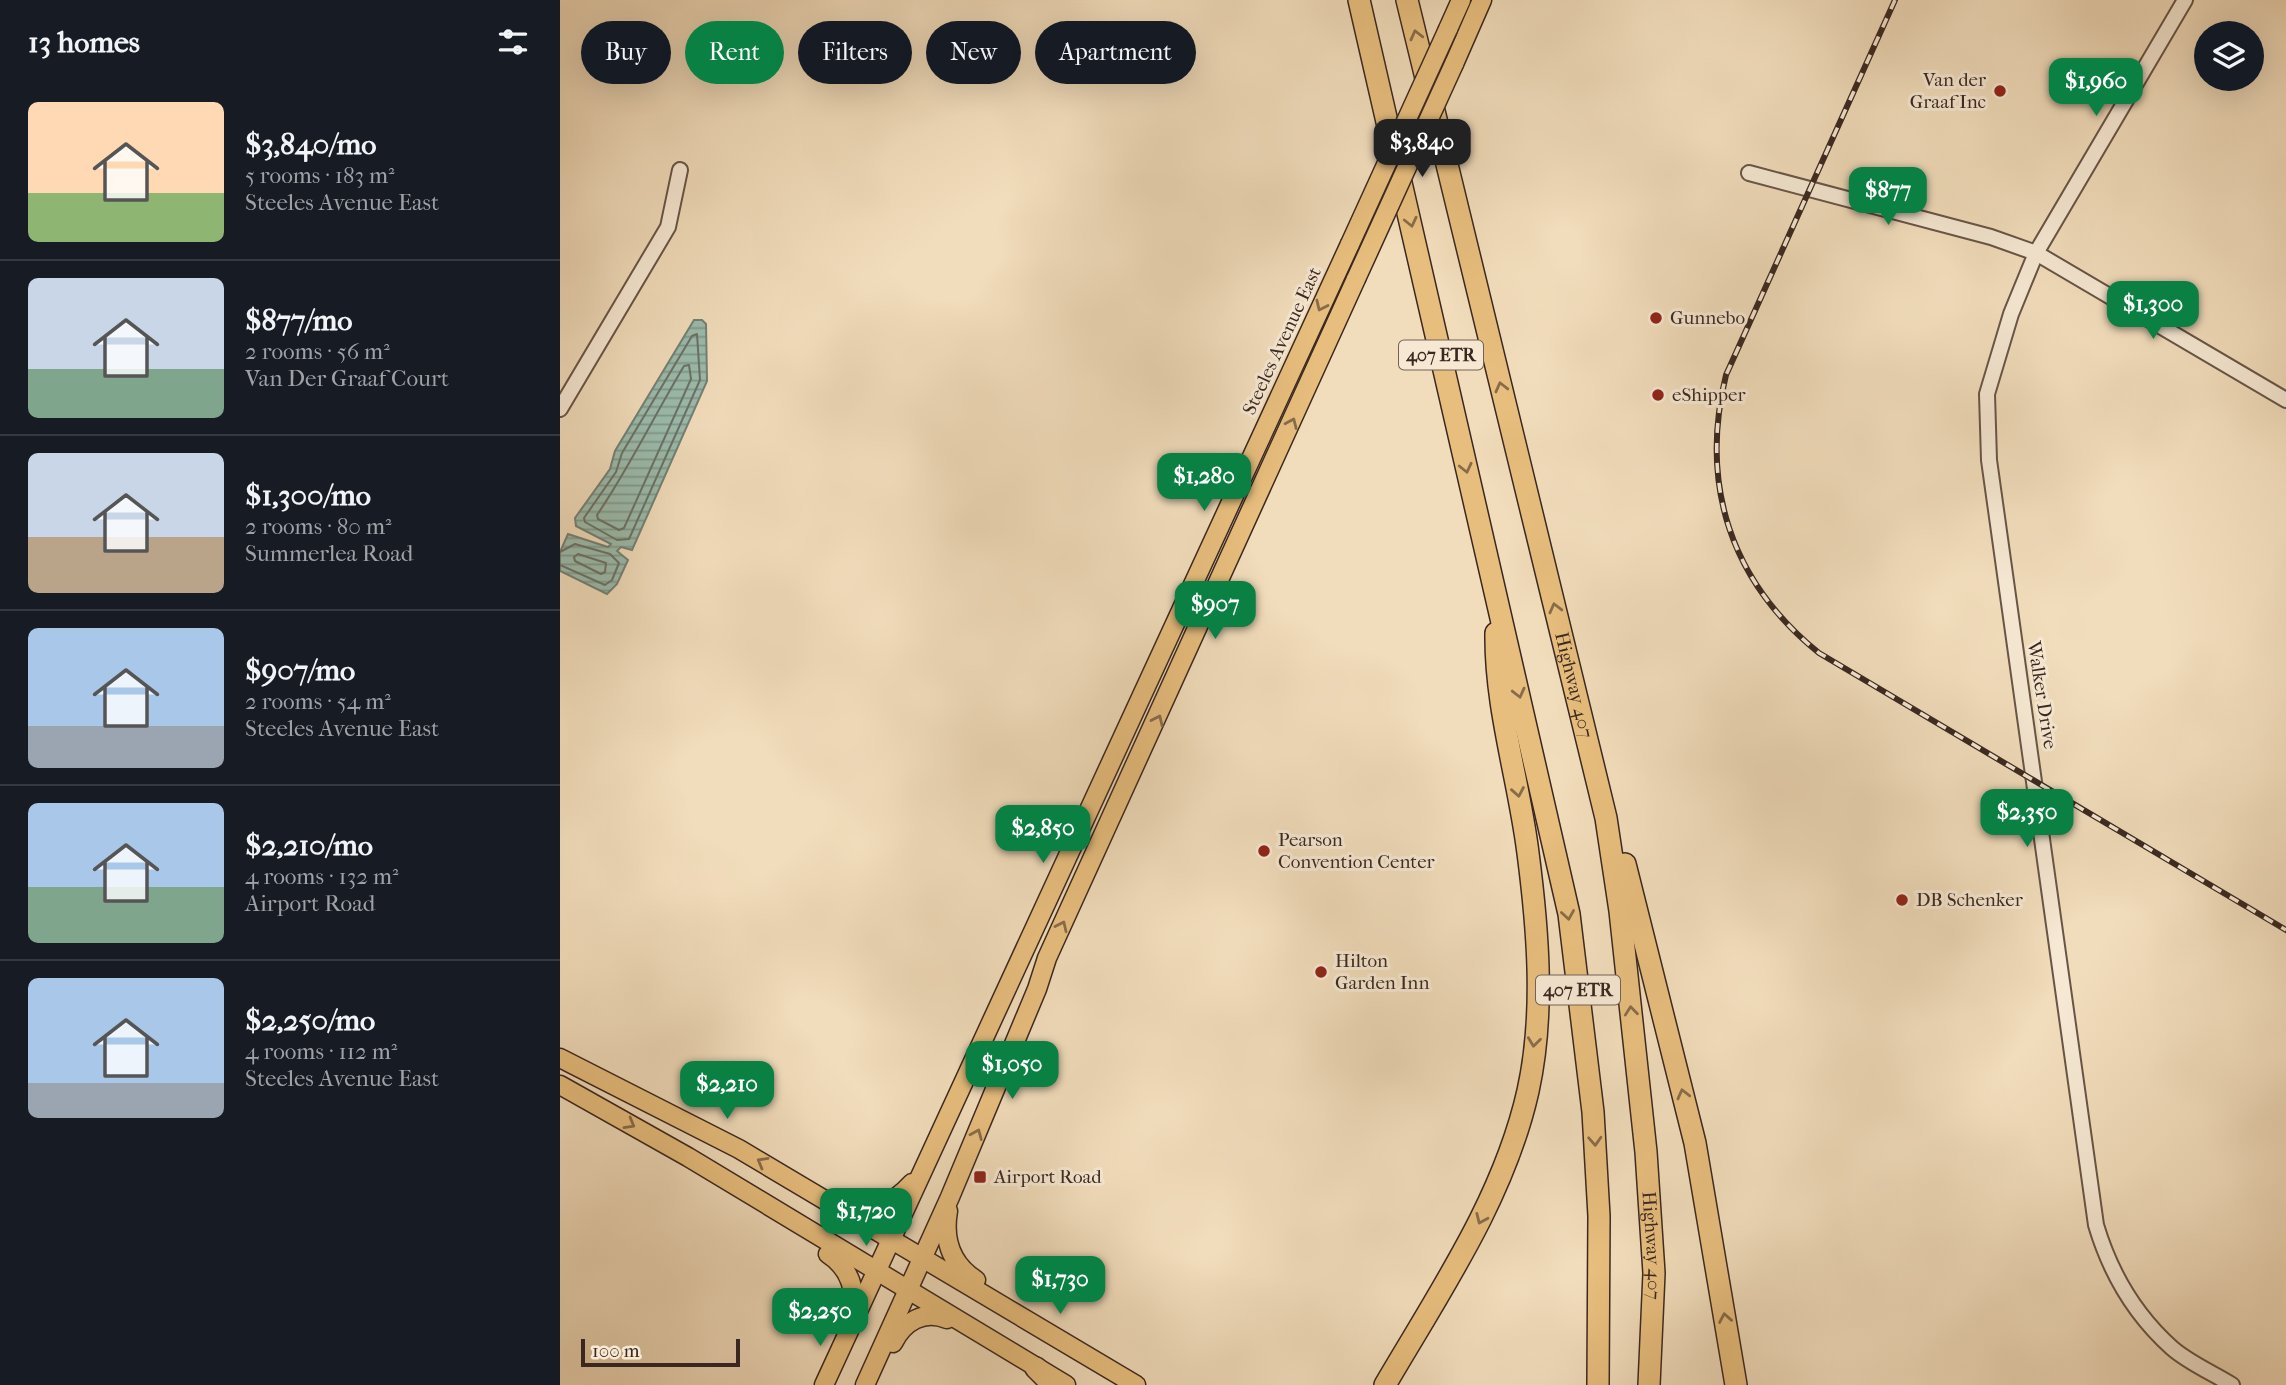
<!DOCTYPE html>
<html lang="en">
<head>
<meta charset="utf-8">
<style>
	body { margin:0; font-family:"IM FELL French Canon",serif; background:#20242c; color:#f1f3f6; height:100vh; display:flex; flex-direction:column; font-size:26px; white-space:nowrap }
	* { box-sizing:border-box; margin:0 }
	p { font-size:23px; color:#9ea1a6 }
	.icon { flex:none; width:38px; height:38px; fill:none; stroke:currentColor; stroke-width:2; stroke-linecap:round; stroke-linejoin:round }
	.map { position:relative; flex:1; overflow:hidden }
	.side { display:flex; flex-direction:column; background:#171b24; width:560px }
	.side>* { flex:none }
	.top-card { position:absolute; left:21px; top:21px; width:665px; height:63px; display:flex; gap:14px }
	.controls { position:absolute; left:1634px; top:21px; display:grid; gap:14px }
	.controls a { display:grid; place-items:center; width:70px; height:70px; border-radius:50%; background:#171b24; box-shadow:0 7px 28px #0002; font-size:35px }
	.scale { position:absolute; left:21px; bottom:18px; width:159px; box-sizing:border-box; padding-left:7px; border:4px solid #3a2820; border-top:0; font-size:19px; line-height:24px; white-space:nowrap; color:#3a2820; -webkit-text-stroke:5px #f6e8d3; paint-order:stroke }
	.price { position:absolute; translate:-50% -60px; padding:0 16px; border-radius:14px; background:#0b8043; color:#fff; font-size:23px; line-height:46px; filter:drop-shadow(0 2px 4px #0008) }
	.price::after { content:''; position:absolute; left:50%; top:42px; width:21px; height:16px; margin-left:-10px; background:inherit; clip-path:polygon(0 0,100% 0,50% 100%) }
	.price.on { background:#222; color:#fff }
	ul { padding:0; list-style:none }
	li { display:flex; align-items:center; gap:21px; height:175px; padding:0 28px }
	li+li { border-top:2px solid #363941 }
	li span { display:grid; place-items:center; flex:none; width:196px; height:140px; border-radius:10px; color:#555 }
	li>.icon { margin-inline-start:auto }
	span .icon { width:84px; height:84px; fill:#fffc; stroke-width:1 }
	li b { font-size:30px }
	h2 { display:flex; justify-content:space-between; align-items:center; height:84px; padding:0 28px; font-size:30px }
	.tag { padding:0 24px; border-radius:32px; background:#171b24; box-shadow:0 7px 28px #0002; font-size:24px; line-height:63px }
	.tag.on { background:#0b8043; color:#fff }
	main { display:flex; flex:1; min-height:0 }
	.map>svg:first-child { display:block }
</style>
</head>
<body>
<main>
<section class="side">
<h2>13 homes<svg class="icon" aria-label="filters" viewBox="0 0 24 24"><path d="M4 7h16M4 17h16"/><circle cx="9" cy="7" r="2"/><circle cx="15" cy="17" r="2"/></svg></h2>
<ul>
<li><span style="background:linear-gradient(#ffd9b3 65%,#8fb573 0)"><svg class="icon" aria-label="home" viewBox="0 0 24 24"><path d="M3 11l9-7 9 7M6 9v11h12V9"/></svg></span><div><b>$3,840/mo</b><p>5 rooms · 183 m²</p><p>Steeles Avenue East</p></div></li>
<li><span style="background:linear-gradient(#c9d6e8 65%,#7fa58c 0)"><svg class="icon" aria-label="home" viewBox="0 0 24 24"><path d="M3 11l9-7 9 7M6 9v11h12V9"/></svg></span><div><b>$877/mo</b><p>2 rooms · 56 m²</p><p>Van Der Graaf Court</p></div></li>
<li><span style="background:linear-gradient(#c9d6e8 60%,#b9a48a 0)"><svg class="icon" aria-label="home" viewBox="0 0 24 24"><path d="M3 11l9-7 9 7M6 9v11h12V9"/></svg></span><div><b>$1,300/mo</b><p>2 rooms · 80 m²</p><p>Summerlea Road</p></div></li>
<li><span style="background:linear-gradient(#a9c7e8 70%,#9aa5b1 0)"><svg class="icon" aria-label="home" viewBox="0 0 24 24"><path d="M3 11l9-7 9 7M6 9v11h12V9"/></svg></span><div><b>$907/mo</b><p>2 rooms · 54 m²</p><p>Steeles Avenue East</p></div></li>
<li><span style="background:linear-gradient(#a9c7e8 60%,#7fa58c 0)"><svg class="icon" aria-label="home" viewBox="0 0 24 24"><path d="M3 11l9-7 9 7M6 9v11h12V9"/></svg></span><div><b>$2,210/mo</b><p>4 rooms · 132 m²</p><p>Airport Road</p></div></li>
<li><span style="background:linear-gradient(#a9c7e8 75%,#9aa5b1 0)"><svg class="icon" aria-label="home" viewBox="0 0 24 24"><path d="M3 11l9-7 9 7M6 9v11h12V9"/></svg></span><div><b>$2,250/mo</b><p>4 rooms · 112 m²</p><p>Steeles Avenue East</p></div></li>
</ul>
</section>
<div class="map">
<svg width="1726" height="1385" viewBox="0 0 1726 1385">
	<defs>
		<pattern id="water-rules" width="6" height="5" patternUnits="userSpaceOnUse" patternTransform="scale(1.75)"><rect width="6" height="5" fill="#9bbcad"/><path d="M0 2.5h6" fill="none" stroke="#7f998c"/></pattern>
	</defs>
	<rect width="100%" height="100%" fill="#f1dcbb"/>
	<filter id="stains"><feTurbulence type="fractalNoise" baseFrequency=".00286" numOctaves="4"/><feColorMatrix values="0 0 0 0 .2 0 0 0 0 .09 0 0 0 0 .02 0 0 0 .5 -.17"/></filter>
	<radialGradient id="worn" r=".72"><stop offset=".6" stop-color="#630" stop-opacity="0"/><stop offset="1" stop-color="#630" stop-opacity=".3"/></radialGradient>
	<polygon fill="url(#water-rules)" stroke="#748175" stroke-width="2" points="134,320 142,320 146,324 147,381 72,550 61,547 57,551 68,560 57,584 47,594 0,571 0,552 8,534 48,547 51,544 16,526 15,518 50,469 55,451"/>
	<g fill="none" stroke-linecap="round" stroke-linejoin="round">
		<g stroke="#6a7266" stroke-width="2">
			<polygon points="137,334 140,380 69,539 57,540 25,522 24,518 56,472 62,453 132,336"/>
			<path d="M 129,365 L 131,379 L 64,528 L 59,530 L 38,519 L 37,515 C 69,468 94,416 124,366 Z"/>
			<polyline points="0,552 15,544 50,554 59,563 52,580 45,585 0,565"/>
			<polygon points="18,554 46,563 45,572 41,574 15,561 14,557"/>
		</g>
		<g stroke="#685547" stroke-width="18">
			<g id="minor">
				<path d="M 1625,0 L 1476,253 L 1451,314 L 1427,394 L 1429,460 L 1536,1225 C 1550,1272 1575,1315 1612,1348 C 1629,1363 1653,1373 1672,1385"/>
				<polyline points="1189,173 1431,237 1476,253 1726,400"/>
				<polyline points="0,409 108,227 120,170"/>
			</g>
		</g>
		<g stroke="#3a2820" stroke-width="21">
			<g id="major">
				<polyline points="888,29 901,0"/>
				<polyline points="894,64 922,0"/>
				<polyline points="0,1058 179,1149 576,1385"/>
				<polyline points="0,1085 128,1157 506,1385"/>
				<path d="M 281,1204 C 310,1215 332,1205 352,1183"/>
				<path d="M 388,1211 C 383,1240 391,1264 416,1280"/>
				<path d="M 268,1254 C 290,1268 296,1290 293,1314"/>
				<path d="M 333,1343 C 344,1321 364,1310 387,1319"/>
				<polyline points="264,1385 790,244"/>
				<polyline points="305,1385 390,1197 477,989 487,958 796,279"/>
			</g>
		</g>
		<g stroke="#3a2820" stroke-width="24">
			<g id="highway">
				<polyline points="799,0 1009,914 1033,1112 1039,1216 1038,1385"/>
				<path id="s1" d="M 847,0 L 1046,818 L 1060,911 L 1086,1152 L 1094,1273 L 1089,1385"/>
				<polyline points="1065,864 1135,1143 1176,1385"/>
				<polyline points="476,1368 493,1385"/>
				<path d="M 825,1385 C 880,1291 944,1198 968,1091 C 985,1014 978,930 968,853 C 959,780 935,708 936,633"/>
			</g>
		</g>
		<use href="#minor" stroke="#f6e8d3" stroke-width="14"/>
		<use href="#major" stroke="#e8be7e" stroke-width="18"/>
		<use href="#highway" stroke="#e8be7e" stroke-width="21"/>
		<g stroke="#3a2820" stroke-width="6">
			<path id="rail" d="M 1335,0 L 1166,375 C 1139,485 1171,582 1259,653 L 1726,930"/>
		</g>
		<use href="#rail" stroke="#f6e8d3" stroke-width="3.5" stroke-dasharray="10" stroke-linecap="butt"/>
		<g stroke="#3a2820" stroke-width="21" stroke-linecap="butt">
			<g id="major-bridge">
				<polyline points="790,244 888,29"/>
				<polyline points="796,279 894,64"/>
			</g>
		</g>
		<use href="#major-bridge" stroke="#e8be7e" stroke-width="18"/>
	</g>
	<defs><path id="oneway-chevron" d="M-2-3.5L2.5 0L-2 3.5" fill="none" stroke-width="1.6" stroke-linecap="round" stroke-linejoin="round" transform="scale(1.75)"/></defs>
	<g stroke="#886c4a">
		<use href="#oneway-chevron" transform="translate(856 35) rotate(-104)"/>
		<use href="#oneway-chevron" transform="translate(851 222) rotate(77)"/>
		<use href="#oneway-chevron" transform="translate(761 306) rotate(115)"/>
		<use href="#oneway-chevron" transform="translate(941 387) rotate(-104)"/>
		<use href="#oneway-chevron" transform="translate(732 423) rotate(-66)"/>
		<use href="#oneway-chevron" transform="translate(906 468) rotate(77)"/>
		<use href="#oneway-chevron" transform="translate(995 608) rotate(-104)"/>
		<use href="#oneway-chevron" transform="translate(959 693) rotate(76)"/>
		<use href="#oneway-chevron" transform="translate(598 720) rotate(-65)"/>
		<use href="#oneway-chevron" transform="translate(958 792) rotate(80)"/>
		<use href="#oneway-chevron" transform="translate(1008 915) rotate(81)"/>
		<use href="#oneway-chevron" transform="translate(502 926) rotate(-65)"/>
		<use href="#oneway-chevron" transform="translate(1071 1011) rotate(-96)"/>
		<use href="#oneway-chevron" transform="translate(974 1042) rotate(97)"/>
		<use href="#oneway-chevron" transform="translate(1123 1094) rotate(-104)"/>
		<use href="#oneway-chevron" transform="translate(70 1124) rotate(30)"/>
		<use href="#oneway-chevron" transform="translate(417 1134) rotate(-67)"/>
		<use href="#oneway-chevron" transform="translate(1035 1141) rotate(87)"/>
		<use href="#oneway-chevron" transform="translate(202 1162) rotate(-150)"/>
		<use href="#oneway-chevron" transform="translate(921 1219) rotate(114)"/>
		<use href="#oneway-chevron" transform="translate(1165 1318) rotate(-100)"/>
	</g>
	<g fill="#8f2418" stroke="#f6e8d3" stroke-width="2.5">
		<circle cx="1440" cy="91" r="7"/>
		<circle cx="1096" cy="318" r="7"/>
		<circle cx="1098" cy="395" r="7"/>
		<circle cx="704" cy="851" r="7"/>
		<circle cx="1342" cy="900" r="7"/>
		<circle cx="761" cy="972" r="7"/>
		<rect x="413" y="1170" width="14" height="14" rx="3.5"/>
	</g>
	<g text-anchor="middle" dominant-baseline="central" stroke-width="6" stroke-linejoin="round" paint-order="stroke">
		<g fill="#f6e8d3" stroke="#726256" stroke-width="2">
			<rect x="839" y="340.5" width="84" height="29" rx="5"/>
			<rect x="976" y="975.5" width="84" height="29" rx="5"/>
		</g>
		<g font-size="18" font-weight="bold" fill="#3a2820">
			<text x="881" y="355">407 ETR</text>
			<text x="1018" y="990">407 ETR</text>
		</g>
		<g font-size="19" fill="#3a2820" stroke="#f6e8d3" text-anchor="start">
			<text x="1426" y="80" text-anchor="end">Van der<tspan x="1426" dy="22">Graaf Inc</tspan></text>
			<text x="1110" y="318">Gunnebo</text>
			<text x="1112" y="395">eShipper</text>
			<text x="718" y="840">Pearson<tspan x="718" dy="22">Convention Center</tspan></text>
			<text x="1356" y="900">DB Schenker</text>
			<text x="775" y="961">Hilton<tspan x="775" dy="22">Garden Inn</tspan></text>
			<text x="434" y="1177">Airport Road</text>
		</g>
		<g font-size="19" fill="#3a2820" stroke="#f6e8d3">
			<text transform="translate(722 341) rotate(-65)">Steeles Avenue East</text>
			<text stroke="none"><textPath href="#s1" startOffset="705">Highway 407</textPath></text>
			<text transform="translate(1482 695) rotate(81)">Walker Drive</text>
			<text stroke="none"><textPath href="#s1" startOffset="1272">Highway 407</textPath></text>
		</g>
	</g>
	<rect width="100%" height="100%" filter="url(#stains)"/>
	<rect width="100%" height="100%" fill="url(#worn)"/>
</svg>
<div class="controls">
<a><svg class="icon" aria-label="layers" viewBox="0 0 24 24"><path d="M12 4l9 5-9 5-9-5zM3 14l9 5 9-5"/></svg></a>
</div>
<div class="scale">100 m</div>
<b class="price" style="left:1536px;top:118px">$1,960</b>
<b class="price on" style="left:862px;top:179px">$3,840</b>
<b class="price" style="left:1328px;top:227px">$877</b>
<b class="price" style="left:1593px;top:341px">$1,300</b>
<b class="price" style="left:644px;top:513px">$1,280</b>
<b class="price" style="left:655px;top:641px">$907</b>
<b class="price" style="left:1467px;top:849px">$2,350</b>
<b class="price" style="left:483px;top:865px">$2,850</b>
<b class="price" style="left:452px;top:1101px">$1,050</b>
<b class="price" style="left:167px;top:1121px">$2,210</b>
<b class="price" style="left:306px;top:1248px">$1,720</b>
<b class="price" style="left:500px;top:1316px">$1,730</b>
<b class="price" style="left:260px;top:1348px">$2,250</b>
<div class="top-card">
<a class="tag">Buy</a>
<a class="tag on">Rent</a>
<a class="tag">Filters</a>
<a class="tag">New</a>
<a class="tag">Apartment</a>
</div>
</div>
</main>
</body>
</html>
